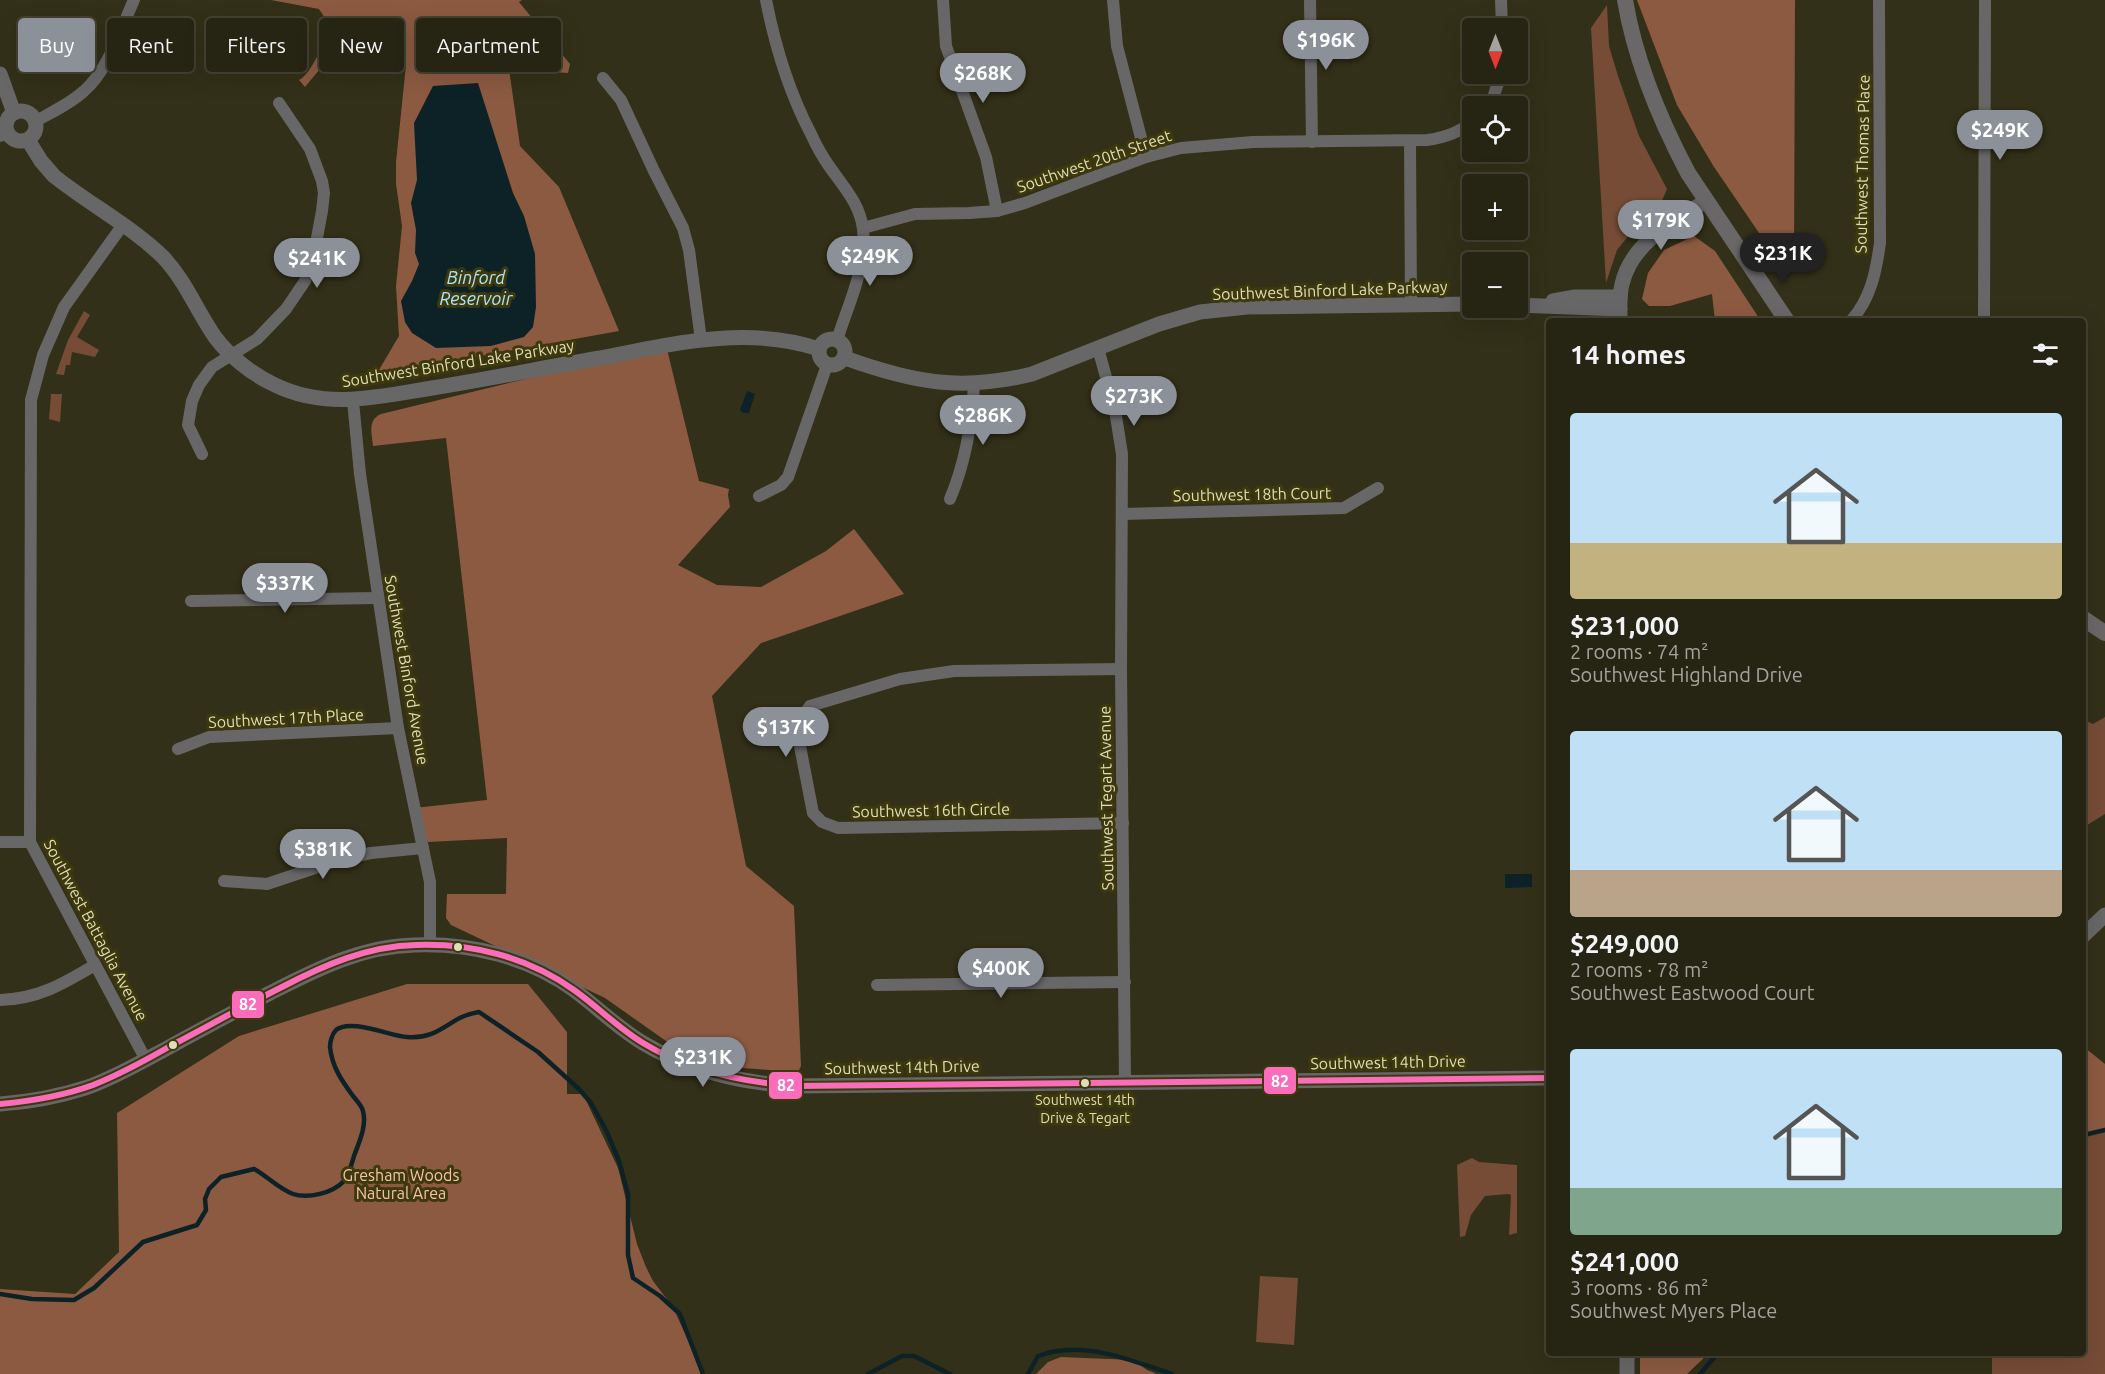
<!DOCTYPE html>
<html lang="en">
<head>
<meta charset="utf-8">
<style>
	body { margin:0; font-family:Ubuntu,sans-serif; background:#2e2c1b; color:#f1f3f6; height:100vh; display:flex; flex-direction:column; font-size:22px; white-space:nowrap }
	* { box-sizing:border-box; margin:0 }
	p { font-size:20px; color:#a4a49f }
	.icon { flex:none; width:33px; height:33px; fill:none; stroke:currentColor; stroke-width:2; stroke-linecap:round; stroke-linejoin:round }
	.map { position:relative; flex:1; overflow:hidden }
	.sheet { position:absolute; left:1546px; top:318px; width:540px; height:1038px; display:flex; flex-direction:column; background:#262412; border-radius:6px; box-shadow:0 6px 24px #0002,0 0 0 2px #424132 }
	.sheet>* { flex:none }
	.guide { position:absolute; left:18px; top:18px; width:570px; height:54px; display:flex; gap:12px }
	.needle { width:39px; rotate:180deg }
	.controls { position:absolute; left:1462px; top:18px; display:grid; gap:12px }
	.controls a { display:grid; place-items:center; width:66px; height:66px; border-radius:6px; background:#262412; box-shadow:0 6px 24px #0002,0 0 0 2px #424132; font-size:30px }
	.price { position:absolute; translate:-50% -51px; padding:0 14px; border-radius:21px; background:#8c9099; color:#fff; font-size:20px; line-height:39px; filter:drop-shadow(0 2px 3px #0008) }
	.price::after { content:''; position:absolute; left:50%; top:36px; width:18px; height:14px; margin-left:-9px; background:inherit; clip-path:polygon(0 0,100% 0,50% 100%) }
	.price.selected { background:#222; color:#fff }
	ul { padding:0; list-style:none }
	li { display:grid; align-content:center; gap:12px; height:318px; padding:0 24px }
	li span { display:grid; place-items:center; height:186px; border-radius:6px; color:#555 }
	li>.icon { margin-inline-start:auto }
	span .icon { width:108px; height:108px; fill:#fffc; stroke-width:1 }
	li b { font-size:26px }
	h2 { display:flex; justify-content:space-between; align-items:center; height:72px; padding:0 24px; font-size:26px }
	.chip { padding:0 21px; border-radius:6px; background:#262412; box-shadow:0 6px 24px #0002,0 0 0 2px #424132; font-size:21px; line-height:54px }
	.chip.selected { background:#8c9099; color:#fff }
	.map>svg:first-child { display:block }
</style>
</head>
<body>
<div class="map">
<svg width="2105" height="1374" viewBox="0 0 2105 1374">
	<rect width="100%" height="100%" fill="#323018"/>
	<g fill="#764c36">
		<polygon points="1607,5 1609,46 1618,76 1639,136 1667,189 1658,210 1638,224 1617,250 1606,283 1591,28"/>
		<polygon points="84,311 90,315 77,337 99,350 95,357 72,352 70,365 66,365 64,375 56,374 68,340"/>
		<polygon points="51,394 62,394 60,422 49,419"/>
		<polygon points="2105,717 2105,814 2084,827 2084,720 2093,724"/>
		<polygon points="2105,1130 2105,1374 1992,1374 1992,1353 2084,1353 2084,1135"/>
		<polygon points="1472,1158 1479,1162 1517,1165 1517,1233 1509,1235 1511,1195 1508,1194 1485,1196 1471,1215 1465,1236 1460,1237 1457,1165"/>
		<polygon points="1260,1276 1298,1278 1294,1345 1256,1342"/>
	</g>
	<g fill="#8c5a41">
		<path d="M 271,0 L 522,0 L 519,2 L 570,64 L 568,73 L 509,69 L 520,146 L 559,187 L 619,331 L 376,375 L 399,336 L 396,286 L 402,226 L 396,184 L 396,162 L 406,65 L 402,23 L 364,16 L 305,87 L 299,80 C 311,75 325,40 331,27 L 319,9 Z"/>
		<polygon points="1637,0 1795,0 1794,266 1783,268 1714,167 1677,105"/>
		<polygon points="1694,236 1715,251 1761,321 1715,321 1712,294 1670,306 1649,306 1642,299 1648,273 1664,250"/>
		<path d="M 666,345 L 699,481 L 729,489 L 728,495 L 730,507 L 678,565 L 717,585 L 761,587 L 826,551 L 854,529 L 904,594 L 761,643 L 712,696 L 746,866 L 794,906 L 801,1066 L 798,1072 L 742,1068 L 690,1052 L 666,1041 L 605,998 L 451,925 L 446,918 L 447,894 L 506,894 L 507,838 L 428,842 L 414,808 L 487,800 L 446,438 L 373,446 C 372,434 367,420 381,414 Z"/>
		<polygon points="407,984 528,984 567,1032 567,1094 583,1094 618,1168 637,1244 646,1267 653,1281 673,1307 703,1374 0,1374 0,1289 75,1294 119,1252 117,1113 239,1036"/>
		<polygon points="2084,1047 2105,1064 2105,1130 2084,1135"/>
		<polygon points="1640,1353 1709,1353 1687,1374 1640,1374"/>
		<polygon points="1061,1357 1133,1360 1147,1370 1157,1374 1036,1374 1048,1362"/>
	</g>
	<g fill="#0d2227">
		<polygon points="478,83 513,193 524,216 535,254 536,307 533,327 524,337 491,346 436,348 412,333 405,322 401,301 412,281 419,264 415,253 416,230 411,203 417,180 414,123 433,86"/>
		<polygon points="747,391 755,394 749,413 743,413 740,410"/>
		<polygon points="1505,874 1532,874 1532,887 1505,888"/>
	</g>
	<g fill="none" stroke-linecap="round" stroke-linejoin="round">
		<g stroke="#0d2227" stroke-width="4.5">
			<polyline points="2084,1135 2105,1130"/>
			<path d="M 0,1294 L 32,1299 L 74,1300 L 94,1288 L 143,1242 L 197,1225 L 206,1210 L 205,1199 L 209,1189 L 221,1177 L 254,1169 C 267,1176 279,1189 293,1194 C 308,1199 333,1193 344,1181 C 349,1175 352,1163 354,1156 C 359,1142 367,1126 363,1111 C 362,1106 357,1101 353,1096 C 342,1081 332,1067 330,1047 C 330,1042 332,1034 336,1030 C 350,1018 390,1036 407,1037 C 441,1040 449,1016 479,1012 L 538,1052 L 579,1089 L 591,1103 L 607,1132 L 619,1161 L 628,1194 L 628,1255 L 633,1278 L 660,1296 L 680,1314 L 703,1374"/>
			<polyline points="868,1374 902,1356 914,1356 950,1374"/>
			<path d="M 1028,1374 L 1038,1356 C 1083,1339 1129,1360 1172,1374"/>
			<polyline points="1700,1374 1718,1353"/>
		</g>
		<g stroke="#686768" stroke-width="12">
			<path d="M 766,0 C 775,46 789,92 811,134 C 816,145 822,156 829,166 C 843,186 860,204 863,229 C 867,267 848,305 837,340"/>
			<polyline points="943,0 946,46 986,157 997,211"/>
			<polyline points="1113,0 1117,46 1146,157"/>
			<polyline points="1310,0 1312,142"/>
			<polyline points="1501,0 1502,28"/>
			<polyline points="603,78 621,100 654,171 683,228 689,250 701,340"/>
			<polyline points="1487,106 1493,98 1501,74"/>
			<path d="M 36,121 C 52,112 70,104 84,91 C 108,71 121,28 134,0"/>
			<polyline points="0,136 8,133"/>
			<polyline points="1410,141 1411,304"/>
			<polyline points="122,226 64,307 43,355 31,400 30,842 146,1060"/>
			<path d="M 863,228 L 915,214 L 969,213 L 997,211 L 1025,203 L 1146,157 L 1181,148 L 1253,142 L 1427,140 C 1444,138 1459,133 1473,121"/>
			<path d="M 1851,321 C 1871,298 1876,272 1880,243 L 1879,0"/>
			<polyline points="1984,321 1985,0"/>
			<polyline points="1098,348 1115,410 1122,454 1121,669 1125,1083"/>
			<polyline points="353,401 360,474 398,728 430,882 430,945"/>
			<polyline points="202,454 188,425 192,401 199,385 212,367 257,339 286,309 305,281 314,254 322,211 324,193 322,181 310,149 279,103"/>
			<polyline points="759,496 781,485 788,477 827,365"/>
			<path d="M 950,499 C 966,461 972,424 974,384"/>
			<polyline points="1122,514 1344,508 1378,488"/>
			<polyline points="191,601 377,598"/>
			<polyline points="1121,669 954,671 900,679 810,706 798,722 798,736 813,813 822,822 838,828 1123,823"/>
			<polyline points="178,749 209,737 398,728"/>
			<polyline points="0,842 30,842"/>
			<polyline points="224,881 267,884 342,859 371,853 423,848"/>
			<polyline points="877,985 1125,982"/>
			<path d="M 0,1000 C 38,999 63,984 95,965"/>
		</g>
		<g stroke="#686768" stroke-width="15">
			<polyline points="0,74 14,113"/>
			<circle cx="21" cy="126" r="15"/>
			<path d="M 28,140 L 41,161 L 54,176 C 89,204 131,226 163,257 C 185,280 197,311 215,337 C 229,356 253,375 275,385 C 324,409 374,398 426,389 C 484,380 542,368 600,358 C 671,344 747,325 819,349"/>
			<polyline points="1553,301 1575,297 1620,297"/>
			<polyline points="1518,305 1620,309"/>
			<path d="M 1620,321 C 1620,309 1619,296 1622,284 C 1632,242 1673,222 1706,201"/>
			<circle cx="832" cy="352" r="13"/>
			<path d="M 845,358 C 912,382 960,392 1032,374 L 1159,324 L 1200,312 L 1247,307 L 1473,304"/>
			<polyline points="2084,935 2105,915"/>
			<path d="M 0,1104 C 29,1102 57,1097 85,1088 C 112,1079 137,1064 162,1051 C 198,1031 234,1012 270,993 C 317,969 362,946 415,945 C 471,943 529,957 574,990 C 597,1007 618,1028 643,1043 C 690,1071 740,1083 794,1086 L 1550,1078"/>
			<polyline points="1627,1353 1627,1374"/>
		</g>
		<g stroke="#696767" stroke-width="16">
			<path d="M 1625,0 C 1635,60 1660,120 1688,173 L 1787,321"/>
			<polyline points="2084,619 2105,633"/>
		</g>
		<g stroke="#3d390d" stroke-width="10">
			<path id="bus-1" d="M 0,1104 C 32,1101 63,1096 93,1085 C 121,1074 148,1059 174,1044 C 210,1025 246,1005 282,987 C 324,965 368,946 416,945 C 472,943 528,957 574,990 C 598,1007 618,1028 643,1043 C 689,1071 741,1082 794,1086 L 1550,1078"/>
		</g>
		<use href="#bus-1" stroke="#fb6dba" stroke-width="6"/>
	</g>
	<g fill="#e1deb7" stroke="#3d390d" stroke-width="2">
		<circle cx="458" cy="947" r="5"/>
		<circle cx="173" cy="1045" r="5"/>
		<circle cx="1085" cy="1083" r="5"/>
	</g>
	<g text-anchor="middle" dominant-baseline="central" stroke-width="6" stroke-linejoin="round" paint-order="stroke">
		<g font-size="14" fill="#e1deb7" stroke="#3d390d">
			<text x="1085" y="1100">Southwest 14th<tspan x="1085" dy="18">Drive &amp; Tegart</tspan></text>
		</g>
		<g font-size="16" fill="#e1deb7" stroke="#3d390d">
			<text transform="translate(1094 161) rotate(-19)">Southwest 20th Street</text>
			<text transform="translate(1862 164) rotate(-89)">Southwest Thomas Place</text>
			<text transform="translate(1330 290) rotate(-2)">Southwest Binford Lake Parkway</text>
			<text transform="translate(458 363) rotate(-9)">Southwest Binford Lake Parkway</text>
			<text transform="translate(1252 494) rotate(-1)">Southwest 18th Court</text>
			<text transform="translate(407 670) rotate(80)">Southwest Binford Avenue</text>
			<text transform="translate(286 718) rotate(-3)">Southwest 17th Place</text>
			<text transform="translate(1106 798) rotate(-91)">Southwest Tegart Avenue</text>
			<text transform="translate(931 810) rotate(-1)">Southwest 16th Circle</text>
			<text transform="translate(96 930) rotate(62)">Southwest Battaglia Avenue</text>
			<text transform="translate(1388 1062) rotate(-1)">Southwest 14th Drive</text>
			<text transform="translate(902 1067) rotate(-1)">Southwest 14th Drive</text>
		</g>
		<g font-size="16" fill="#f7c2ab" stroke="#3d390d">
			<text x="401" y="1175">Gresham Woods<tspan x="401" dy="18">Natural Area</tspan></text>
		</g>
		<g font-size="18" font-style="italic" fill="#aae5fd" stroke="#3d390d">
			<text x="476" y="277">Binford<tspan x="476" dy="21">Reservoir</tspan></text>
		</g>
	</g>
	<g stroke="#3d390d" stroke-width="2">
		<rect x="231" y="990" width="34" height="29" rx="6" fill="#fb6dba"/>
		<rect x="1263" y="1066" width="34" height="29" rx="6" fill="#fb6dba"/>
		<rect x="768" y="1071" width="35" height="29" rx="6" fill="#fb6dba"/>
	</g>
	<g font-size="16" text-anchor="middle" font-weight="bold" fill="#fff">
		<text x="248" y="1010">82</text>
		<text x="1280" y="1087">82</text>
		<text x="786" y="1091">82</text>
	</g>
</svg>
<div class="controls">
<a><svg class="needle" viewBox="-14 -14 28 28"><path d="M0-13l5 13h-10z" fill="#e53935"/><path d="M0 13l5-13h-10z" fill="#a4a49f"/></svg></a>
<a><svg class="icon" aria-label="locate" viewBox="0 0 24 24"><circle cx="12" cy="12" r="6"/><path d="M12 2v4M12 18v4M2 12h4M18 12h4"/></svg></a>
<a>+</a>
<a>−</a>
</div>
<b class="price" style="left:1326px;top:71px">$196K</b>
<b class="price" style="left:983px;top:104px">$268K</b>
<b class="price" style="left:2000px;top:161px">$249K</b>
<b class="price" style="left:1661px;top:251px">$179K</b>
<b class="price selected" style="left:1783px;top:284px">$231K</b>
<b class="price" style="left:870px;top:287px">$249K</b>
<b class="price" style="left:317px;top:289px">$241K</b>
<b class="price" style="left:1134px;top:427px">$273K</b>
<b class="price" style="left:983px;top:446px">$286K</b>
<b class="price" style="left:285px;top:614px">$337K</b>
<b class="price" style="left:786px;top:758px">$137K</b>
<b class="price" style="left:323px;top:880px">$381K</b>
<b class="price" style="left:1001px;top:999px">$400K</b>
<b class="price" style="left:703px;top:1088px">$231K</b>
<div class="guide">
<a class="chip selected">Buy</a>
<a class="chip">Rent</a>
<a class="chip">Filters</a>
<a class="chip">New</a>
<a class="chip">Apartment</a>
</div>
<section class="sheet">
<h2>14 homes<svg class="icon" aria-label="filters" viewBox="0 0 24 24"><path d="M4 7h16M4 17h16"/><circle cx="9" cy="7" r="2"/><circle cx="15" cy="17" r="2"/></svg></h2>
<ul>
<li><span style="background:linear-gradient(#bfe0f5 70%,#c2b280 0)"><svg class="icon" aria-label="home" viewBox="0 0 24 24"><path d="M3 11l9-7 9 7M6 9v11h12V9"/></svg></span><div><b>$231,000</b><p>2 rooms · 74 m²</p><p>Southwest Highland Drive</p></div></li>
<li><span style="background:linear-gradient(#bfe0f5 75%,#b9a48a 0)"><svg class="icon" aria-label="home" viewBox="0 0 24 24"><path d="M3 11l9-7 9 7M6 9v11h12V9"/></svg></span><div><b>$249,000</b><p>2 rooms · 78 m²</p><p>Southwest Eastwood Court</p></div></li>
<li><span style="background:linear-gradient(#bfe0f5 75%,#7fa58c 0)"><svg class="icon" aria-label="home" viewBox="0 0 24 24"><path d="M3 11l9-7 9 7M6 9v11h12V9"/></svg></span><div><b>$241,000</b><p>3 rooms · 86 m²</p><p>Southwest Myers Place</p></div></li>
</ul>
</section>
</div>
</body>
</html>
